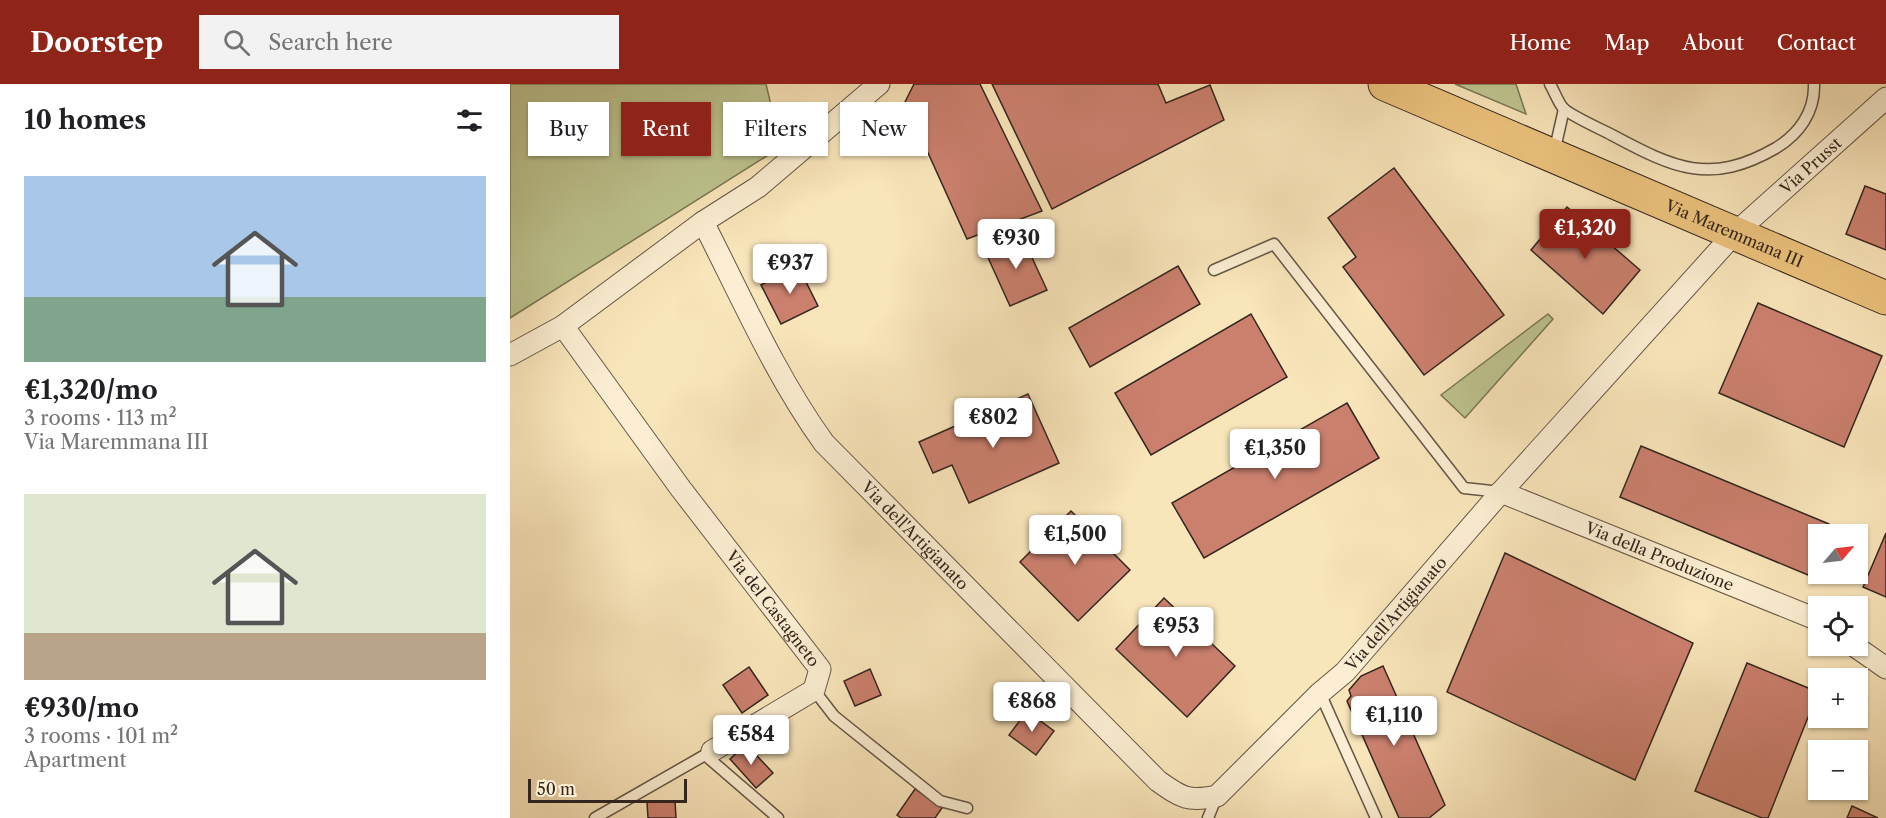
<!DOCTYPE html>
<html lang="en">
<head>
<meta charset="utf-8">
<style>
	body { margin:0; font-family:"Libre Caslon Text",serif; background:#f2f2f2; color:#202124; height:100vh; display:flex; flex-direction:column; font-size:22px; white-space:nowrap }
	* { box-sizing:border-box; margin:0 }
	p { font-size:20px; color:#757577 }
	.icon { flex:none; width:33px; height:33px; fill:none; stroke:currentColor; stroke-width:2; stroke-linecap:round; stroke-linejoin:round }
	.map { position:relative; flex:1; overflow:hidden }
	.drawer { display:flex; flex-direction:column; background:#fff; width:510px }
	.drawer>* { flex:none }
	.banner { position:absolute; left:18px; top:18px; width:570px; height:54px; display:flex; gap:12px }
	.needle { width:39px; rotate:62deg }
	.tools { position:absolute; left:1298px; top:440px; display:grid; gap:12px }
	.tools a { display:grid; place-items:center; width:60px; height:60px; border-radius:0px; background:#fff; box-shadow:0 2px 4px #0004; font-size:30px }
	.scale { position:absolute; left:18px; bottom:15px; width:159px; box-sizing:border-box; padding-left:6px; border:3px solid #34261e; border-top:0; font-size:16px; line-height:21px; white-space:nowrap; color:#34261e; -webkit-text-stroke:4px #fbeed2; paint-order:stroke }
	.price { position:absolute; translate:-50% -51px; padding:0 14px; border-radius:6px; background:#fff; color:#222; font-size:20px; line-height:39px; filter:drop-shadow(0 2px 3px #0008) }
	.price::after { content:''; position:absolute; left:50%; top:36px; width:18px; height:14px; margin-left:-9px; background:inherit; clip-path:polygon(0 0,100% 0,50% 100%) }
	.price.on { background:#8f2418; color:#fff }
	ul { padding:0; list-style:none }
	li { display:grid; align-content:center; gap:12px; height:318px; padding:0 24px }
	li span { display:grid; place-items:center; height:186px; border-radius:0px; color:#555 }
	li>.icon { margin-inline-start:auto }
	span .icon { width:108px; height:108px; fill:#fffc; stroke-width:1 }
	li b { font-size:26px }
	h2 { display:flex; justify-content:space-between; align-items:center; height:72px; padding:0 24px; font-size:26px }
	.pill { padding:0 21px; border-radius:0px; background:#fff; box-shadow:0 2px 4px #0004; font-size:21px; line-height:54px }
	.pill.on { background:#8f2418; color:#fff }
	header { display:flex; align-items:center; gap:36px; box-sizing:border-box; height:84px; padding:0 30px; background:#8f2418; color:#fff }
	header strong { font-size:28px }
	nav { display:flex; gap:33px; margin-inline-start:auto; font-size:21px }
	.search { width:420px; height:54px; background:#f2f2f2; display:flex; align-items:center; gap:15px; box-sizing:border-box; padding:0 21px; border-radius:0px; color:#757577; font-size:22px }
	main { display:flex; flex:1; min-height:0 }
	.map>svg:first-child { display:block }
</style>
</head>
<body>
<header>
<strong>Doorstep</strong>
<div class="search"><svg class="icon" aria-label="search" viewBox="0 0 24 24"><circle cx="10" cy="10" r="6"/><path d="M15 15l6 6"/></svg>Search here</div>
<nav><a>Home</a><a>Map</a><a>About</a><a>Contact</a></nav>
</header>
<main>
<section class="drawer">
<h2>10 homes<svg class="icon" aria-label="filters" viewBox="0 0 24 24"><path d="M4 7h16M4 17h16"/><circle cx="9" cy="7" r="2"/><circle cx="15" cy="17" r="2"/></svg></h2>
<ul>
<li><span style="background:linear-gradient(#a9c7e8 65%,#7fa58c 0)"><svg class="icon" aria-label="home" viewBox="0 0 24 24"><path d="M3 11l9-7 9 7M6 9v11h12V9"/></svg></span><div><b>€1,320/mo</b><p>3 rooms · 113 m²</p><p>Via Maremmana III</p></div></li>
<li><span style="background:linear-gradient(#dfe7d0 75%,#b9a48a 0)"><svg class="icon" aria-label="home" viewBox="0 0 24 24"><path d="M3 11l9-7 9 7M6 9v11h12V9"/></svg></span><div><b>€930/mo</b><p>3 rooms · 101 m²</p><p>Apartment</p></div></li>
</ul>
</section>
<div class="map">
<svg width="1376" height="734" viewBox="0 0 1376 734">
	<rect width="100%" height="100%" fill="#f9e5ba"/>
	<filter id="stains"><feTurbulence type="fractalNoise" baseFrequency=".00333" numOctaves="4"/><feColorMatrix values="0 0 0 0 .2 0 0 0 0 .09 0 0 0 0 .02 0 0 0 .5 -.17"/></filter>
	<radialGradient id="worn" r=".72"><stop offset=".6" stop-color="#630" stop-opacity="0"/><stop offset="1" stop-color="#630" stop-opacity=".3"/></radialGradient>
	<g fill="#bec590" stroke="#797657" stroke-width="1.5">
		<polygon points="0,0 256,0 271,63 0,234"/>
		<polygon points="945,0 1006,0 1016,30"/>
		<polygon points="1038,230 1043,235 955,334 931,311"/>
	</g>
	<g fill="#cb806e" stroke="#34261e" stroke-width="1.5">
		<polygon points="404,0 470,0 532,127 457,155 395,18"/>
		<polygon points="482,0 648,0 656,19 700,1 714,36 542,125"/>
		<polygon points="884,84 994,231 914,291 833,183 846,173 818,134"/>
		<polygon points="1355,102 1376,110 1376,166 1336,150"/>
		<polygon points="1057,123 1130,186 1093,230 1021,166"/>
		<polygon points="511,150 537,206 500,222 475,167"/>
		<polygon points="288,182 308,222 271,240 251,201"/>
		<polygon points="668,182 690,220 580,283 559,244"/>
		<polygon points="1248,219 1372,272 1334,363 1209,309"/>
		<polygon points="741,230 777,293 641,371 605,309"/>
		<polygon points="518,310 549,379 459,419 442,381 423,389 409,358"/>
		<polygon points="837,319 869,374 694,474 662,419"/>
		<polygon points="1131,362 1319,440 1315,450 1308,450 1308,468 1298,491 1110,413"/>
		<polygon points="561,427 620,486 568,537 510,478"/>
		<polygon points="1376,449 1376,513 1353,503"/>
		<polygon points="995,469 1183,559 1125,696 937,608"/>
		<polygon points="654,514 725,582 677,633 606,565"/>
		<polygon points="1237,579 1308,608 1258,734 1252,734 1185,707"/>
		<polygon points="873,582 935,721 919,734 889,734 837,617 841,612 839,606 851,592"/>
		<polygon points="239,583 258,611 232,629 213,601"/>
		<polygon points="360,585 371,611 345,622 334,597"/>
		<polygon points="517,627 544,647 526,671 499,651"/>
		<polygon points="236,660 263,689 246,704 220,675"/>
		<polygon points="405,705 432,724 425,734 391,734 387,731"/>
		<polygon points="165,717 166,734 138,734 137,718"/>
		<polygon points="1342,722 1368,734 1337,734"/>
	</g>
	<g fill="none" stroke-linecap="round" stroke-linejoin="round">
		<g stroke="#655645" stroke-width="13">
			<g id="lane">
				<path d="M 1040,0 C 1044,7 1048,18 1053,24 C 1061,32 1091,45 1102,51 C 1164,84 1200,102 1266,64 C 1289,50 1305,28 1304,0"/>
				<polyline points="1044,69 1054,25"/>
				<polyline points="704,186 764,160 954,404 991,408"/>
				<polyline points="304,606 324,632 430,717 457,724"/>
				<polyline points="810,609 866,734"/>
				<polyline points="195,671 268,734"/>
				<polyline points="85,734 202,667"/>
				<polyline points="698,734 707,712"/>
			</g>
		</g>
		<g stroke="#655645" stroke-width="23">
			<g id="street">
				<path id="s1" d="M 193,138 C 231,212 265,291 314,359 L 648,697 C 672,714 678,718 707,712 L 810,609 L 835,588 L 991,408 L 1224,150 L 1376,14"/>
				<path id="s2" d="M 53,242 L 171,405 L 310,585 L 304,606 L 202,667"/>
				<polyline points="0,271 53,242 193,138 248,103 369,0"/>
				<path id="s3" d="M 991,408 L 1301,533 L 1308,537"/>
				<polyline points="1343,561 1376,584"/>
			</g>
		</g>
		<g stroke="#34261e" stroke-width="35">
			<g id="primary">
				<path id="s4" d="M 875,0 L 1376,214"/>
			</g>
		</g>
		<use href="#lane" stroke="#fbeed2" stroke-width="10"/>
		<use href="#street" stroke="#fbeed2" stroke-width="21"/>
		<use href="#primary" stroke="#ecc27d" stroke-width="33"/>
	</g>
	<g text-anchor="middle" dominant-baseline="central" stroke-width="6" stroke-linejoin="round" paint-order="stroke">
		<g font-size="16" fill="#34261e" stroke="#fbeed2">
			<text stroke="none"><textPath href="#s1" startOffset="1658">Via Prusst</textPath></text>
			<text stroke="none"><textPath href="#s4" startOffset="380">Via Maremmana III</textPath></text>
			<text stroke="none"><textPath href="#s1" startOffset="382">Via dell'Artigianato</textPath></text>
			<text stroke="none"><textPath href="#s3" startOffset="171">Via della Produzione</textPath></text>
			<text stroke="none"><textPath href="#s2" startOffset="352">Via del Castagneto</textPath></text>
			<text stroke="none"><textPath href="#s1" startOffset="1047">Via dell'Artigianato</textPath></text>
		</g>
	</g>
	<rect width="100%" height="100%" filter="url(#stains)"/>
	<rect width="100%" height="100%" fill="url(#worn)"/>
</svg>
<div class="tools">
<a><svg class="needle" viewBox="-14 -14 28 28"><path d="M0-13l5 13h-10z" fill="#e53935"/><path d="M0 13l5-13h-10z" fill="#757577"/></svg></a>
<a><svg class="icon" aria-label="locate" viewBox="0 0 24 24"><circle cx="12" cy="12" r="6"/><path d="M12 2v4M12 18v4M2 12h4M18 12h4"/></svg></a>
<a>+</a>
<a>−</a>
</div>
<div class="scale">50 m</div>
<b class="price on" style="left:1075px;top:176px">€1,320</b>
<b class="price" style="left:506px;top:186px">€930</b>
<b class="price" style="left:280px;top:211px">€937</b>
<b class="price" style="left:483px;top:365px">€802</b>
<b class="price" style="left:765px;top:396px">€1,350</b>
<b class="price" style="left:565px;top:482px">€1,500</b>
<b class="price" style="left:666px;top:574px">€953</b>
<b class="price" style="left:522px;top:649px">€868</b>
<b class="price" style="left:884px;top:663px">€1,110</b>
<b class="price" style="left:241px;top:682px">€584</b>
<div class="banner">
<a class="pill">Buy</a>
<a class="pill on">Rent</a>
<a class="pill">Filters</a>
<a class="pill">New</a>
</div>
</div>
</main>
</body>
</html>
